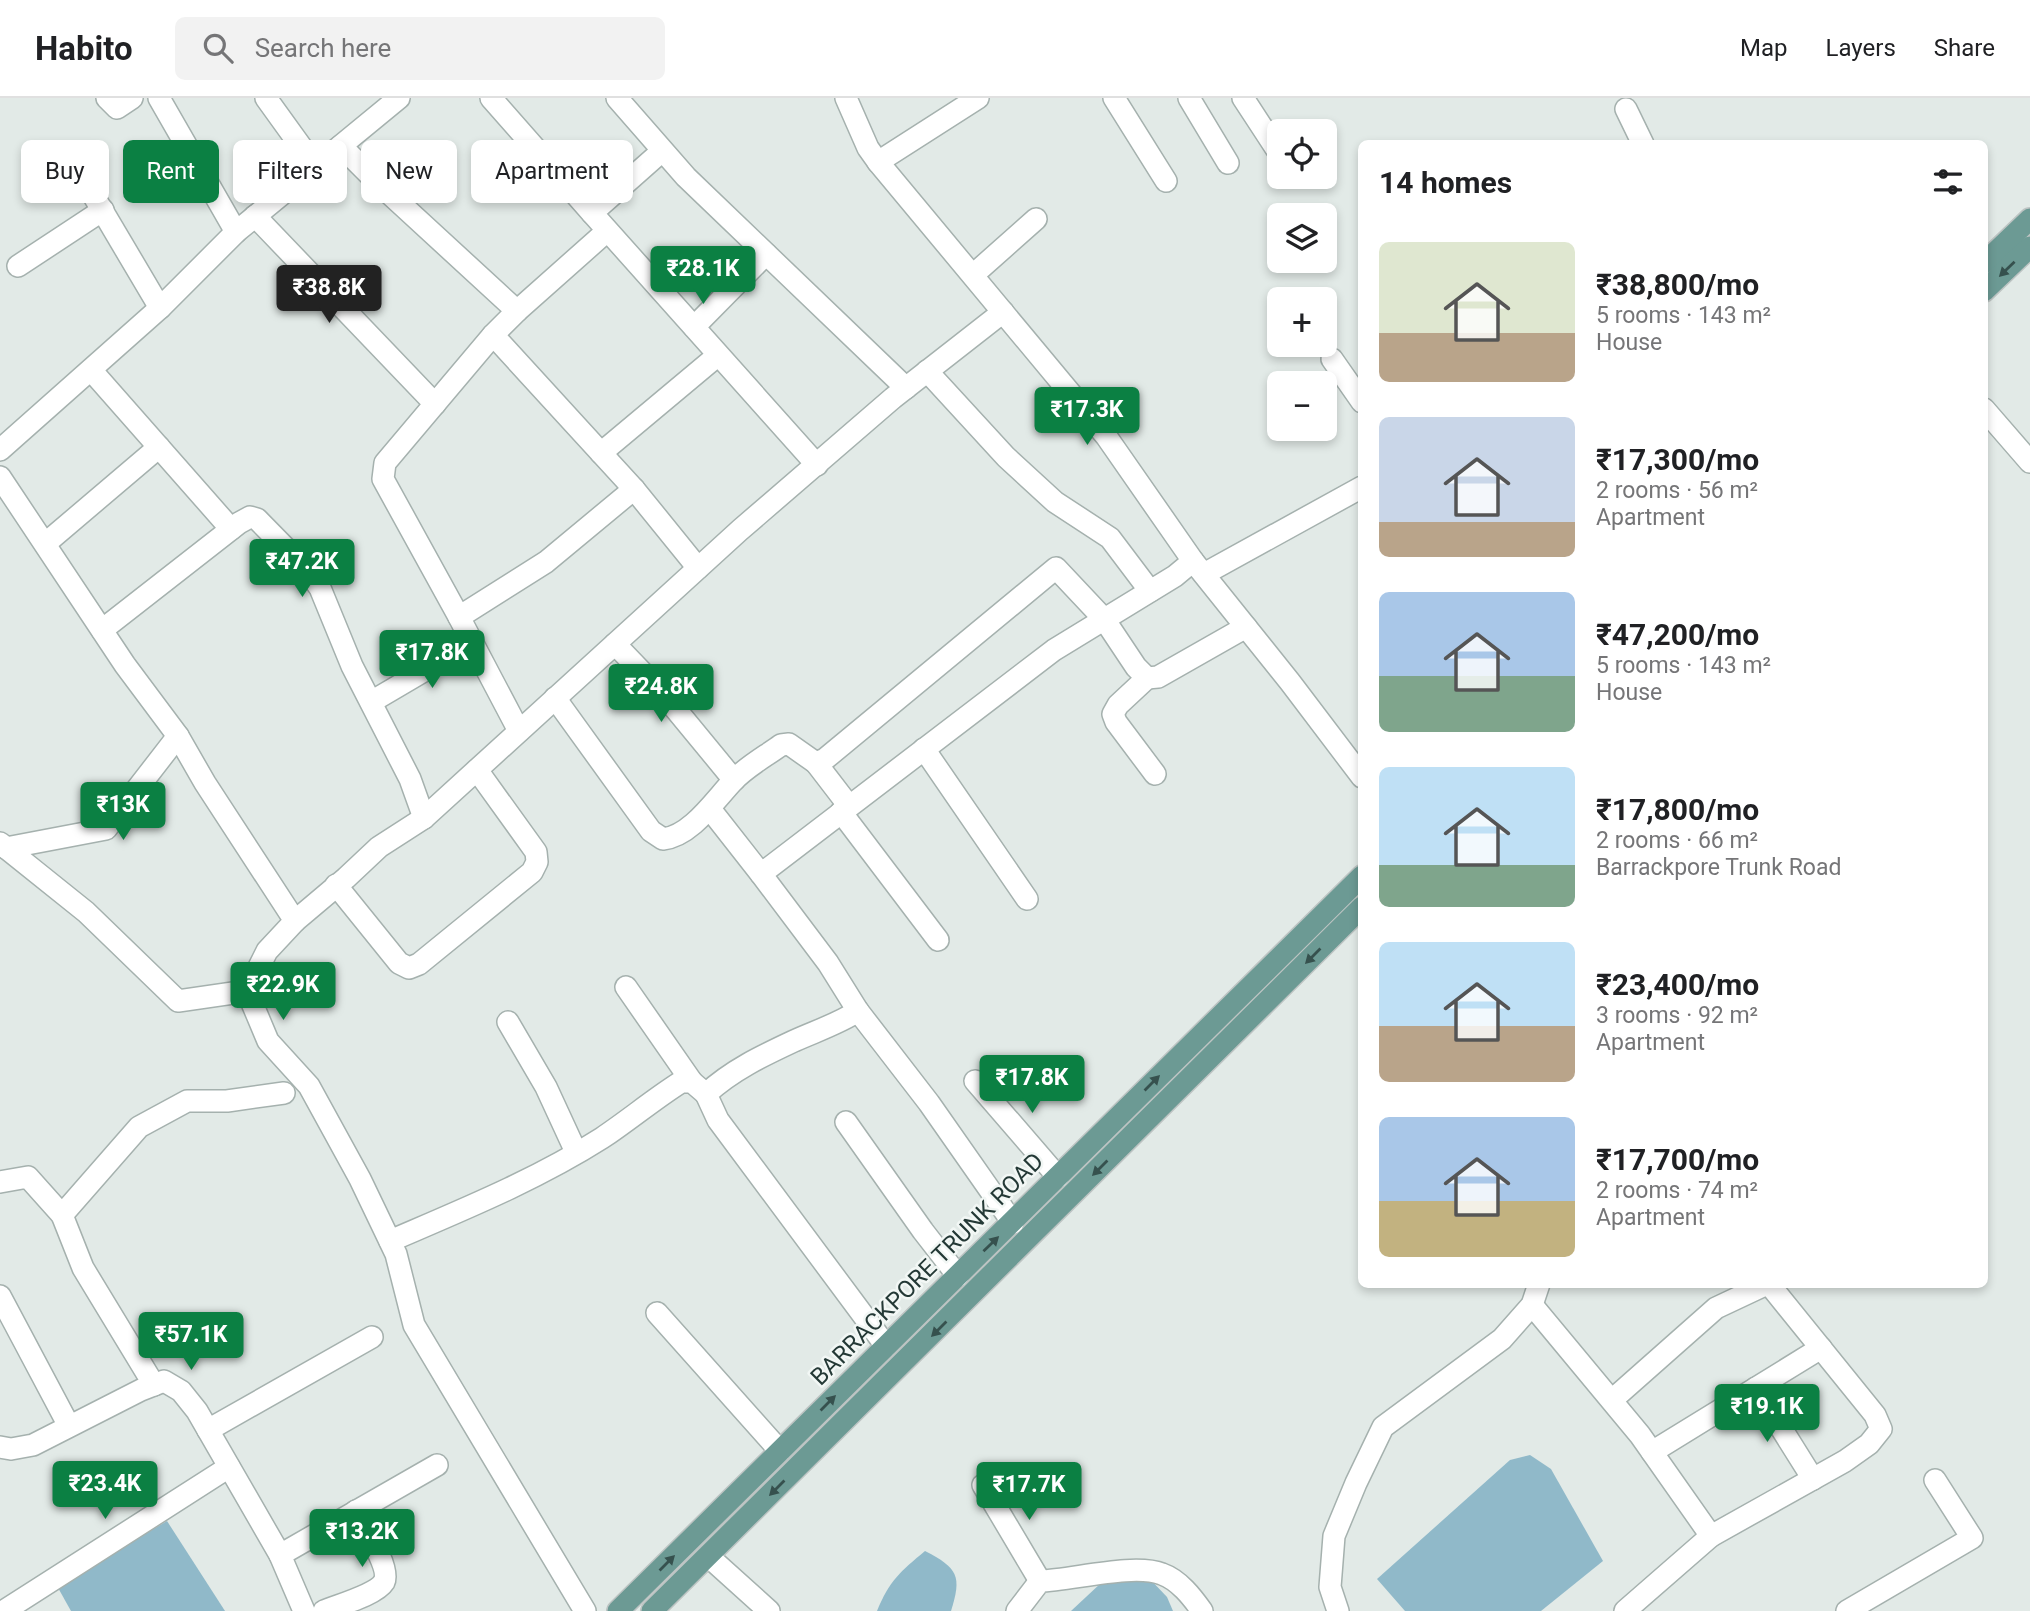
<!DOCTYPE html>
<html lang="en">
<head>
<meta charset="utf-8">
<style>
	body { margin:0; font-family:Roboto,sans-serif; background:#f2f2f2; color:#202124; height:100vh; display:flex; flex-direction:column; font-size:26px; white-space:nowrap }
	* { box-sizing:border-box; margin:0 }
	p { font-size:23px; color:#757577 }
	.icon { flex:none; width:38px; height:38px; fill:none; stroke:currentColor; stroke-width:2; stroke-linecap:round; stroke-linejoin:round }
	.map { position:relative; flex:1; overflow:hidden }
	.drawer { position:absolute; left:1358px; top:42px; width:630px; height:1148px; display:flex; flex-direction:column; background:#fff; border-radius:10px; box-shadow:0 4px 10px #0003 }
	.drawer>* { flex:none }
	.top-card { position:absolute; left:21px; top:42px; width:665px; height:63px; display:flex; gap:14px }
	.tools { position:absolute; left:1267px; top:21px; display:grid; gap:14px }
	.tools a { display:grid; place-items:center; width:70px; height:70px; border-radius:10px; background:#fff; box-shadow:0 4px 10px #0003; font-size:35px }
	.price { position:absolute; translate:-50% -60px; padding:0 16px; border-radius:7px; background:#0b8043; color:#fff; font-size:23px; line-height:46px; filter:drop-shadow(0 2px 4px #0008) }
	.price::after { content:''; position:absolute; left:50%; top:42px; width:21px; height:16px; margin-left:-10px; background:inherit; clip-path:polygon(0 0,100% 0,50% 100%) }
	.price.selected { background:#222; color:#fff }
	ul { padding:0; list-style:none }
	li { display:flex; align-items:center; gap:21px; height:175px; padding:0 21px }
	li span { display:grid; place-items:center; flex:none; width:196px; height:140px; border-radius:10px; color:#555 }
	li>.icon { margin-inline-start:auto }
	span .icon { width:84px; height:84px; fill:#fffc; stroke-width:1 }
	li b { font-size:30px }
	h2 { display:flex; justify-content:space-between; align-items:center; height:84px; padding:0 21px; font-size:30px }
	.pill { padding:0 24px; border-radius:10px; background:#fff; box-shadow:0 4px 10px #0003; font-size:24px; line-height:63px }
	.pill.selected { background:#0b8043; color:#fff }
	header { display:flex; align-items:center; gap:42px; box-sizing:border-box; height:98px; padding:0 35px; background:#fff; border-bottom:2px solid #e0e0e0 }
	header strong { font-size:33px }
	nav { display:flex; gap:38px; margin-inline-start:auto; font-size:24px }
	.search { width:490px; height:63px; background:#f2f2f2; display:flex; align-items:center; gap:18px; box-sizing:border-box; padding:0 24px; border-radius:10px; color:#757577; font-size:26px }
	.map>svg:first-child { display:block }
</style>
</head>
<body>
<header>
<strong>Habito</strong>
<div class="search"><svg class="icon" aria-label="search" viewBox="0 0 24 24"><circle cx="10" cy="10" r="6"/><path d="M15 15l6 6"/></svg>Search here</div>
<nav><a>Map</a><a>Layers</a><a>Share</a></nav>
</header>
<div class="map">
<svg width="2030" height="1513" viewBox="0 0 2030 1513">
	<rect width="100%" height="100%" fill="#e2eae7"/>
	<g fill="#90b9c9">
		<polygon points="1530,1357 1551,1371 1603,1463 1541,1513 1405,1513 1377,1481 1510,1362"/>
		<polygon points="167,1423 225,1513 71,1513 57,1488"/>
		<path d="M 925,1453 C 958,1470 962,1478 951,1513 L 877,1513 C 889,1483 901,1473 925,1453 Z"/>
		<polygon points="1147,1478 1167,1499 1173,1513 1071,1513 1101,1485"/>
	</g>
	<g fill="none" stroke-linecap="round" stroke-linejoin="round">
		<g stroke="#a5b1ae" stroke-width="24">
			<g id="minor">
				<polyline points="107,0 117,10 132,0"/>
				<polyline points="159,0 236,134"/>
				<polyline points="266,0 315,68"/>
				<polyline points="491,0 592,115"/>
				<polyline points="617,0 686,79 906,290"/>
				<polyline points="846,0 868,50 878,64 1106,338 1193,463 1290,584 1362,679"/>
				<polyline points="1114,0 1166,83"/>
				<polyline points="1189,0 1228,65"/>
				<polyline points="1243,0 1279,55"/>
				<polyline points="1626,11 1643,46"/>
				<polyline points="341,48 379,86 517,213 607,133"/>
				<polyline points="662,53 592,115 817,367"/>
				<polyline points="878,64 978,0"/>
				<polyline points="89,90 160,210"/>
				<polyline points="255,118 435,306"/>
				<polyline points="18,168 103,112"/>
				<polyline points="973,177 1036,121"/>
				<polyline points="517,213 493,237 385,365 383,381 459,519 546,464 634,391"/>
				<polyline points="694,229 766,156"/>
				<polyline points="493,237 634,391 698,470"/>
				<polyline points="1332,261 1362,304"/>
				<polyline points="91,272 231,431"/>
				<polyline points="927,273 1006,359 1055,404 1110,440 1150,493"/>
				<polyline points="1984,311 2030,364"/>
				<polyline points="0,352 160,210 236,134 399,0"/>
				<polyline points="601,355 717,258"/>
				<polyline points="0,379 125,567 178,638 205,685 295,823 267,853 247,893 268,943 309,988 360,1081 396,1156 414,1227 585,1513"/>
				<polyline points="46,445 159,349"/>
				<polyline points="1204,476 1362,389"/>
				<polyline points="459,519 519,633"/>
				<polyline points="102,532 239,425 250,419 257,421 307,472 320,490 352,568 410,681 424,720"/>
				<polyline points="615,546 664,597 734,682"/>
				<polyline points="1147,580 1118,607 1113,616 1116,624 1155,676"/>
				<path d="M 555,600 L 651,733 L 663,741 C 691,738 714,703 733,683 C 746,669 766,658 781,647 L 789,646 L 816,665 L 825,661 L 1056,470 L 1104,521 L 1136,569 L 1147,580 L 1158,579 L 1246,529"/>
				<polyline points="371,604 473,544"/>
				<polyline points="924,651 1027,801"/>
				<polyline points="816,665 849,708"/>
				<polyline points="710,711 761,776"/>
				<polyline points="841,714 938,842"/>
				<polyline points="0,745 86,814 178,903 247,893"/>
				<polyline points="6,750 106,731 178,638"/>
				<polyline points="336,787 399,865 409,870 419,866 532,774 537,764 536,754 477,672"/>
				<polyline points="295,823 346,780 379,749 424,720 740,432 893,300 1003,214"/>
				<polyline points="626,889 692,984"/>
				<path d="M 858,913 C 838,926 816,933 794,943 C 762,958 732,972 706,996 L 718,1022 L 886,1248"/>
				<polyline points="508,924 546,989 576,1054"/>
				<polyline points="975,983 1058,1079"/>
				<polyline points="846,1024 923,1133 958,1178"/>
				<polyline points="0,1084 28,1079 62,1117 83,1170 154,1287"/>
				<polyline points="62,1117 139,1029 187,1003 227,1003 284,995"/>
				<polyline points="1013,1125 929,1005 858,913 828,865 761,776 1054,552 1175,478 1193,463"/>
				<path d="M 390,1143 C 462,1112 536,1082 602,1040 C 629,1022 654,1001 681,984 L 692,984 L 706,996"/>
				<polyline points="0,1198 69,1328"/>
				<polyline points="1532,1207 1640,1337 1711,1438 1625,1513"/>
				<polyline points="657,1215 780,1353"/>
				<polyline points="1756,1290 1813,1381"/>
				<polyline points="1612,1302 1716,1210 1767,1186"/>
				<polyline points="208,1332 372,1239"/>
				<polyline points="0,1349 11,1351 33,1347 141,1292 164,1283 181,1293 197,1313 280,1457"/>
				<polyline points="1652,1354 1821,1250"/>
				<polyline points="983,1387 1040,1483"/>
				<polyline points="1711,1438 1845,1363 1869,1346 1881,1331 1875,1317 1769,1186"/>
				<polyline points="708,1458 769,1513"/>
				<polyline points="4,1513 229,1369"/>
				<polyline points="304,1513 280,1457 437,1367"/>
				<path d="M 324,1513 C 338,1507 376,1497 384,1484 C 391,1470 363,1427 356,1413"/>
				<path d="M 1017,1513 L 1040,1483 C 1072,1482 1134,1465 1162,1476 C 1179,1482 1192,1499 1202,1513"/>
				<polyline points="1338,1513 1330,1489 1334,1438 1356,1385 1383,1329 1502,1241 1532,1207 1539,1186"/>
				<polyline points="1847,1513 1972,1440 1935,1382"/>
			</g>
		</g>
		<g stroke="#bdc4c3" stroke-width="24">
			<g id="major">
				<polyline points="1984,165 2030,121"/>
				<polyline points="1984,193 2030,149"/>
				<polyline points="618,1513 1362,778"/>
				<polyline points="652,1513 1362,809"/>
			</g>
		</g>
		<use href="#minor" stroke="#fff" stroke-width="21"/>
		<use href="#major" stroke="#6c9a94" stroke-width="21"/>
	</g>
	<defs><path id="oneway-solid" d="M-6-.8H1V-3.2L6.5 0L1 3.2V.8H-6Z" transform="scale(1.75)"/></defs>
	<g fill="#36514e">
		<use href="#oneway-solid" transform="translate(2007 171) rotate(136)"/>
		<use href="#oneway-solid" transform="translate(1313 858) rotate(135)"/>
		<use href="#oneway-solid" transform="translate(1152 985) rotate(-45)"/>
		<use href="#oneway-solid" transform="translate(1100 1070) rotate(135)"/>
		<use href="#oneway-solid" transform="translate(991 1146) rotate(-44)"/>
		<use href="#oneway-solid" transform="translate(939 1231) rotate(135)"/>
		<use href="#oneway-solid" transform="translate(828 1305) rotate(-45)"/>
		<use href="#oneway-solid" transform="translate(777 1390) rotate(135)"/>
		<use href="#oneway-solid" transform="translate(667 1465) rotate(-45)"/>
	</g>
	<g text-anchor="middle" dominant-baseline="central" stroke-width="5" stroke-linejoin="round" paint-order="stroke">
		<g font-size="24" fill="#243936" stroke="#f2f7f5">
			<text transform="translate(927 1171) rotate(-45)">BARRACKPORE TRUNK ROAD</text>
		</g>
	</g>
</svg>
<div class="tools">
<a><svg class="icon" aria-label="locate" viewBox="0 0 24 24"><circle cx="12" cy="12" r="6"/><path d="M12 2v4M12 18v4M2 12h4M18 12h4"/></svg></a>
<a><svg class="icon" aria-label="layers" viewBox="0 0 24 24"><path d="M12 4l9 5-9 5-9-5zM3 14l9 5 9-5"/></svg></a>
<a>+</a>
<a>−</a>
</div>
<b class="price" style="left:703px;top:208px">₹28.1K</b>
<b class="price selected" style="left:329px;top:227px">₹38.8K</b>
<b class="price" style="left:1087px;top:349px">₹17.3K</b>
<b class="price" style="left:302px;top:501px">₹47.2K</b>
<b class="price" style="left:432px;top:592px">₹17.8K</b>
<b class="price" style="left:661px;top:626px">₹24.8K</b>
<b class="price" style="left:123px;top:744px">₹13K</b>
<b class="price" style="left:283px;top:924px">₹22.9K</b>
<b class="price" style="left:1032px;top:1017px">₹17.8K</b>
<b class="price" style="left:191px;top:1274px">₹57.1K</b>
<b class="price" style="left:1767px;top:1346px">₹19.1K</b>
<b class="price" style="left:105px;top:1423px">₹23.4K</b>
<b class="price" style="left:1029px;top:1424px">₹17.7K</b>
<b class="price" style="left:362px;top:1471px">₹13.2K</b>
<div class="top-card">
<a class="pill">Buy</a>
<a class="pill selected">Rent</a>
<a class="pill">Filters</a>
<a class="pill">New</a>
<a class="pill">Apartment</a>
</div>
<section class="drawer">
<h2>14 homes<svg class="icon" aria-label="filters" viewBox="0 0 24 24"><path d="M4 7h16M4 17h16"/><circle cx="9" cy="7" r="2"/><circle cx="15" cy="17" r="2"/></svg></h2>
<ul>
<li><span style="background:linear-gradient(#dfe7d0 65%,#b9a48a 0)"><svg class="icon" aria-label="home" viewBox="0 0 24 24"><path d="M3 11l9-7 9 7M6 9v11h12V9"/></svg></span><div><b>₹38,800/mo</b><p>5 rooms · 143 m²</p><p>House</p></div></li>
<li><span style="background:linear-gradient(#c9d6e8 75%,#b9a48a 0)"><svg class="icon" aria-label="home" viewBox="0 0 24 24"><path d="M3 11l9-7 9 7M6 9v11h12V9"/></svg></span><div><b>₹17,300/mo</b><p>2 rooms · 56 m²</p><p>Apartment</p></div></li>
<li><span style="background:linear-gradient(#a9c7e8 60%,#7fa58c 0)"><svg class="icon" aria-label="home" viewBox="0 0 24 24"><path d="M3 11l9-7 9 7M6 9v11h12V9"/></svg></span><div><b>₹47,200/mo</b><p>5 rooms · 143 m²</p><p>House</p></div></li>
<li><span style="background:linear-gradient(#bfe0f5 70%,#7fa58c 0)"><svg class="icon" aria-label="home" viewBox="0 0 24 24"><path d="M3 11l9-7 9 7M6 9v11h12V9"/></svg></span><div><b>₹17,800/mo</b><p>2 rooms · 66 m²</p><p>Barrackpore Trunk Road</p></div></li>
<li><span style="background:linear-gradient(#bfe0f5 60%,#b9a48a 0)"><svg class="icon" aria-label="home" viewBox="0 0 24 24"><path d="M3 11l9-7 9 7M6 9v11h12V9"/></svg></span><div><b>₹23,400/mo</b><p>3 rooms · 92 m²</p><p>Apartment</p></div></li>
<li><span style="background:linear-gradient(#a9c7e8 60%,#c2b280 0)"><svg class="icon" aria-label="home" viewBox="0 0 24 24"><path d="M3 11l9-7 9 7M6 9v11h12V9"/></svg></span><div><b>₹17,700/mo</b><p>2 rooms · 74 m²</p><p>Apartment</p></div></li>
</ul>
</section>
</div>
</body>
</html>
